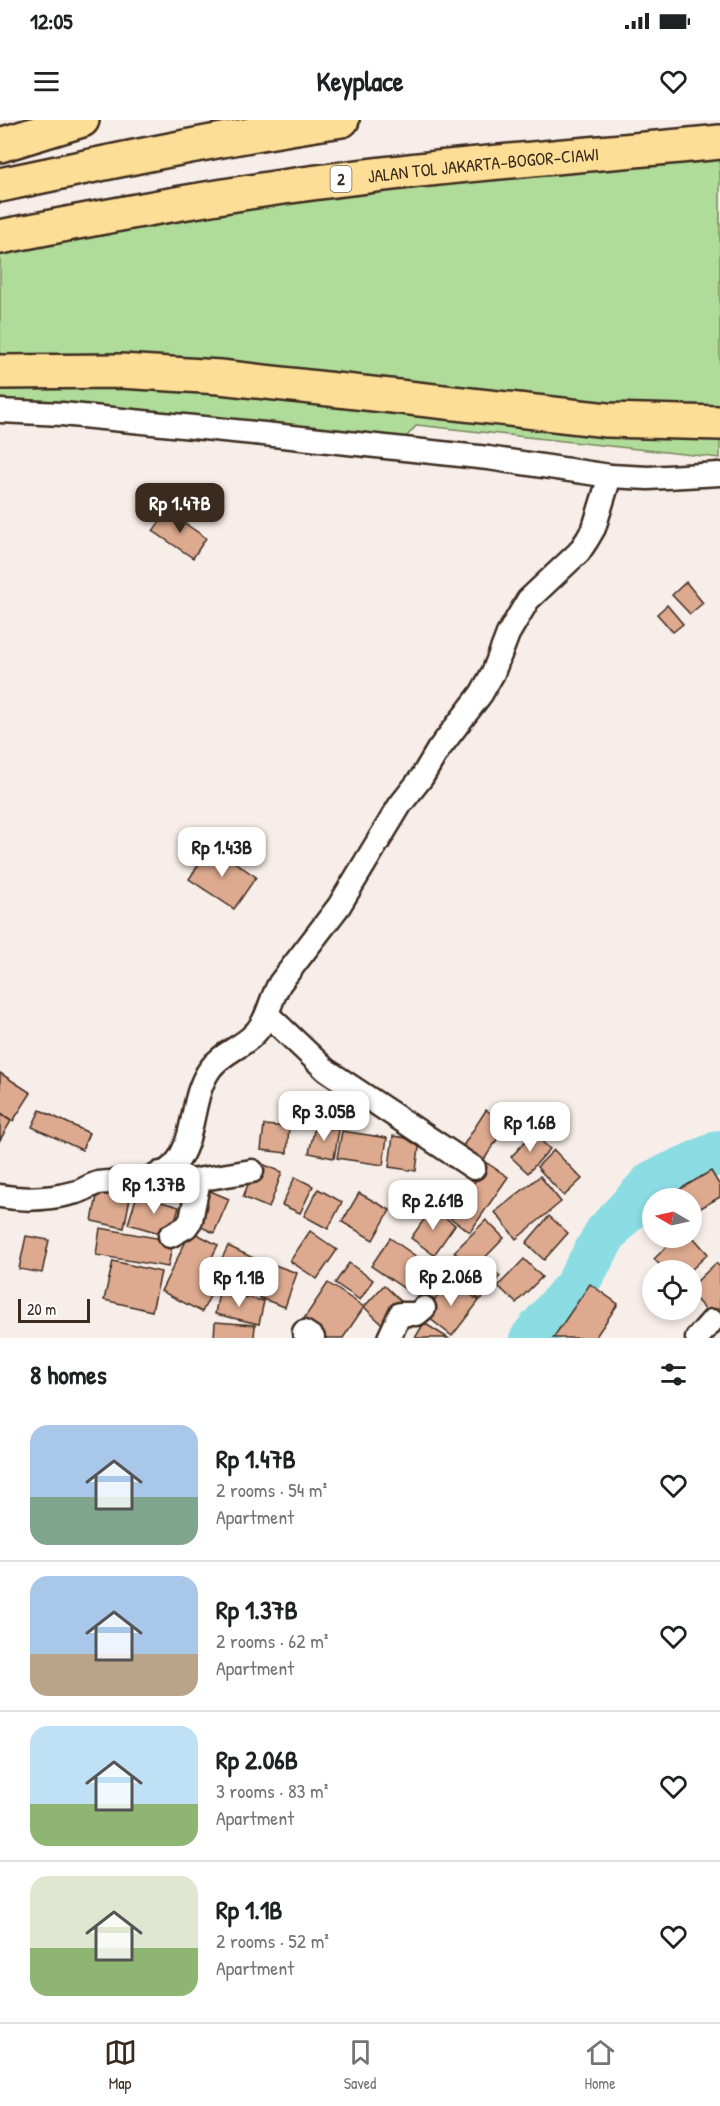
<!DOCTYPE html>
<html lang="en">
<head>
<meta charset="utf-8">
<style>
	body { margin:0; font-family:"Patrick Hand",sans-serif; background:#f2f2f2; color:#202124; height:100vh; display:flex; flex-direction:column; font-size:22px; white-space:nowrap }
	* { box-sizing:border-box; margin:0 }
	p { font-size:20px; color:#757577 }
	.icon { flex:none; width:33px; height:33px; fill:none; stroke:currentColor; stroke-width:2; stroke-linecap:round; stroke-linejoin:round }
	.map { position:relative; height:1218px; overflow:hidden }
	.drawer { display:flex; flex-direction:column; background:#fff; flex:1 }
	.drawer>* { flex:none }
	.needle { width:39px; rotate:279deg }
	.controls { position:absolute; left:642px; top:1068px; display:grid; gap:12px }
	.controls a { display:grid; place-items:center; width:60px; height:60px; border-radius:50%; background:#fff; box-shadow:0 3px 9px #0003; font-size:30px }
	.scale { position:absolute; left:18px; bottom:15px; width:72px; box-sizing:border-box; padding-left:6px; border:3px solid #3b2a1e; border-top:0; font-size:16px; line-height:21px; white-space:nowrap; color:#3b2a1e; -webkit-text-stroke:4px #fff; paint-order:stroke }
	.price { position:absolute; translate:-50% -51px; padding:0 14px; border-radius:12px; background:#fff; color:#222; font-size:20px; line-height:39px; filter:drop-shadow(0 2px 3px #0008) }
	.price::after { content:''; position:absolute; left:50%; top:36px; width:18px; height:14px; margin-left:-9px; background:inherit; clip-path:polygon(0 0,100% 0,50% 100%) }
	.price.active { background:#3b2a1e; color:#fff }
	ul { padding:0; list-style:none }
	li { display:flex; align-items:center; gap:18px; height:150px; padding:0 30px }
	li+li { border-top:2px solid #e0e0e0 }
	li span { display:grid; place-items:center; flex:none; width:168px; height:120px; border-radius:18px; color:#555 }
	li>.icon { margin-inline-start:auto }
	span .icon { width:72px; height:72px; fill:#fffc; stroke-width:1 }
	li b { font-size:26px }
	h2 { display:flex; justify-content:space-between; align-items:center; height:72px; padding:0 30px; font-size:26px }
	.status { display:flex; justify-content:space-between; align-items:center; height:42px; padding:0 30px; background:#fff; direction:ltr }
	.status svg { height:16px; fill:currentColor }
	header { display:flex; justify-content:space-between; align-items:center; height:78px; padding:0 30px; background:#fff; font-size:27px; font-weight:700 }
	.tabs { display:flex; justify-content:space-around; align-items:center; height:84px; border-top:2px solid #e0e0e0; background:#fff; font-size:16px; color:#757577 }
	.tabs a { display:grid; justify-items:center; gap:3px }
	.tabs .active { color:#3b2a1e }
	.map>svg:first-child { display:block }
</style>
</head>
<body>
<div class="status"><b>12:05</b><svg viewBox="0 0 49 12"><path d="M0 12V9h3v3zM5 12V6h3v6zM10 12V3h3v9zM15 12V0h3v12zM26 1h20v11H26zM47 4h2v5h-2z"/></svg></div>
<header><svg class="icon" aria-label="menu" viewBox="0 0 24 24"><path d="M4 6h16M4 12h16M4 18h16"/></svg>Keyplace<svg class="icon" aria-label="heart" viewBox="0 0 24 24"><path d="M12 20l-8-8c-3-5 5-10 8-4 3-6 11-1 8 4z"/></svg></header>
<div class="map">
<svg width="720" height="1218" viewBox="0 0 720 1218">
	<rect width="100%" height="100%" fill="#f8eee9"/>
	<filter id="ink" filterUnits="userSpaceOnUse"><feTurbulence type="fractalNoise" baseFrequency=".0167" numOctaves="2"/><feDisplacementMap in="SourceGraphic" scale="12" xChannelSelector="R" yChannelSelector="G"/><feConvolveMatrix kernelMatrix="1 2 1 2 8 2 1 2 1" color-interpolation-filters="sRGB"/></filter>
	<g filter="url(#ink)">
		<polygon fill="#b0dc9a" stroke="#76835c" stroke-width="1.5" points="720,22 720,338 417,305 397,327 0,287 0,117"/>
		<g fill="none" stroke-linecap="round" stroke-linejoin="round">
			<polyline stroke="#8bdce3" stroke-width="44" points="532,1218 576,1166 606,1113 653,1062 720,1032"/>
		</g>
		<g fill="#ddaa90" stroke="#3b2a1e" stroke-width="1.5">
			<polygon points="167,391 206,418 193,438 153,411"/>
			<polygon points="686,462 703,483 690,494 672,475"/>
			<polygon points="667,485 683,504 673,512 657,494"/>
			<polygon points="211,726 256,757 234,789 189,759"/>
			<polygon points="0,953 31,973 13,1001 0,992"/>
			<polygon points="40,990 89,1013 82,1030 32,1007"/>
			<polygon points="486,990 507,1004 480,1046 459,1032"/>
			<polygon points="0,994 11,1001 0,1020"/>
			<polygon points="264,1005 289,1007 287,1033 261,1030"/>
			<polygon points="315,1006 339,1010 334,1038 309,1033"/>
			<polygon points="342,1011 387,1018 383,1045 337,1038"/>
			<polygon points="533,1013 550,1029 528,1053 511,1037"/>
			<polygon points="393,1016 420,1020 416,1051 389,1047"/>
			<polygon points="554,1030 582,1059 564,1076 537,1047"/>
			<polygon points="257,1042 282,1052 269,1088 243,1077"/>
			<polygon points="487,1043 508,1057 470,1112 433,1086 443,1071 460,1083"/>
			<polygon points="711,1051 720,1066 720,1077 692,1093 692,1078 672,1078 670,1075"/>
			<polygon points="540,1056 561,1082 516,1119 495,1092"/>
			<polygon points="295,1057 313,1066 300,1093 282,1085"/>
			<polygon points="99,1066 131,1073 124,1108 92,1101"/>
			<polygon points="318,1069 342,1082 328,1109 304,1096"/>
			<polygon points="210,1071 229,1079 214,1113 195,1104"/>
			<polygon points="359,1073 390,1090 373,1120 342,1102"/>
			<polygon points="137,1075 179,1087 170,1116 128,1104"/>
			<polygon points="432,1088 455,1105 434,1135 411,1118"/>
			<polygon points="549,1096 568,1113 544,1140 526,1123"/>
			<polygon points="486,1100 504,1118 473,1150 454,1132"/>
			<polygon points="100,1108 173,1121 168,1147 96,1135"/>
			<polygon points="191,1111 218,1125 203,1155 217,1162 202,1192 161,1171"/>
			<polygon points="310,1111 337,1130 317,1159 290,1141"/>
			<polygon points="26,1116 49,1120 42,1153 19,1149"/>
			<polygon points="692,1116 708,1134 691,1150 665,1150 654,1139 676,1118 692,1118"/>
			<polygon points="390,1118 427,1144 408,1171 371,1146"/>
			<polygon points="228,1126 268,1145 254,1174 214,1155"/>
			<polygon points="524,1139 542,1157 516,1183 498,1166"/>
			<polygon points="113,1141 161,1152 152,1191 104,1180"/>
			<polygon points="483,1142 500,1156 480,1180 463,1165"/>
			<polygon points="349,1143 373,1160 360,1180 335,1163"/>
			<polygon points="716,1143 720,1147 720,1206 692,1175 692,1166"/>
			<polygon points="272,1144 297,1153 285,1187 260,1178"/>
			<polygon points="450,1159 479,1181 452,1216 424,1194"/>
			<polygon points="328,1163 364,1187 343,1218 318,1218 299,1206"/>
			<polygon points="590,1164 618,1184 595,1218 553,1218"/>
			<polygon points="384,1165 403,1183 383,1205 364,1187"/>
			<polygon points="219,1172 264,1181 259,1204 215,1194"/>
			<polygon points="215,1202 255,1205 254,1218 214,1218"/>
			<polygon points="424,1203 448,1218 415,1218"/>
		</g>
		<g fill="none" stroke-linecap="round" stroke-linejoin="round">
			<g stroke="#3b2a1e" stroke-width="27">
				<g id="minor">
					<polyline points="0,291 62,294 264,314 488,338 610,356 648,358 720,354"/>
					<polyline points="268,895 326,950 474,1048"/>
					<polyline points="160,1053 177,1054 181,1059 190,1061 252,1051"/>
					<path d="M 0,1076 C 27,1081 51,1079 77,1072 C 84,1070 90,1065 98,1063 C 124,1060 162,1065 179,1039 C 196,1012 191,976 210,949 C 220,935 237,929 250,918 C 269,902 268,883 280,863 L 339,786 L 400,685 L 422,657 L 438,630 L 481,574 L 493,553 L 508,514 L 528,480 L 579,432 L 587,420 L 594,408 L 610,356"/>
					<polyline points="170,1116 186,1107 191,1100 199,1060"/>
					<polyline points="304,1212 313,1218"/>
					<polyline points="389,1218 400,1194 417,1194 424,1188"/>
					<polyline points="697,1218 712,1201"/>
				</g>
			</g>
			<g stroke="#3b2a1e" stroke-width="38">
				<g id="motorway">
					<polyline points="0,25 82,0"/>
					<path d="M 0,65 C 113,41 227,17 342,0"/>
					<path id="s1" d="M 0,117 C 122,93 244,70 367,56 C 485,41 603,34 720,22"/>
					<polyline points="0,252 120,251 220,257 607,300 720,303"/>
				</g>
			</g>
			<use href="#minor" stroke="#fff" stroke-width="22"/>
			<use href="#motorway" stroke="#fdde96" stroke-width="33"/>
		</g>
	</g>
	<g text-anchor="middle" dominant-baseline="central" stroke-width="4.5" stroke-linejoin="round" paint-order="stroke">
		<rect fill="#fff" stroke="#766a62" stroke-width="1.5" x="330.5" y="46" width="21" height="26" rx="4.5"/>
		<g font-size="16" font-weight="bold" fill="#3b2a1e">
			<text x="341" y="59">2</text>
		</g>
		<g font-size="18" fill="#3b2a1e" stroke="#fff">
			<text stroke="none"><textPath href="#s1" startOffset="489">JALAN TOL JAKARTA–BOGOR–CIAWI</textPath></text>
		</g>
	</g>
</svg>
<div class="controls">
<a><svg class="needle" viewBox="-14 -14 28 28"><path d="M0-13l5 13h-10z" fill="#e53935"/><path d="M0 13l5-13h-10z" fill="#757577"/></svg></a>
<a><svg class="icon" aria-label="locate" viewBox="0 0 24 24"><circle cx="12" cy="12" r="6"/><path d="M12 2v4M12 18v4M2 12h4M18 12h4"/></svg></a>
</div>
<div class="scale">20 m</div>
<b class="price active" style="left:180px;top:414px">Rp 1.47B</b>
<b class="price" style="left:222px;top:758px">Rp 1.43B</b>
<b class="price" style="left:324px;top:1022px">Rp 3.05B</b>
<b class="price" style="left:530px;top:1033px">Rp 1.6B</b>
<b class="price" style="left:154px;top:1095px">Rp 1.37B</b>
<b class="price" style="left:433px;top:1111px">Rp 2.61B</b>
<b class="price" style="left:451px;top:1187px">Rp 2.06B</b>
<b class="price" style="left:239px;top:1188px">Rp 1.1B</b>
</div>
<section class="drawer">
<h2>8 homes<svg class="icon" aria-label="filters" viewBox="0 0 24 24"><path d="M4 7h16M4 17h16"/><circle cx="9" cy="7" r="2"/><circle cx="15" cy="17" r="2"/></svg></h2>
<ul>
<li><span style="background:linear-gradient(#a9c7e8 60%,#7fa58c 0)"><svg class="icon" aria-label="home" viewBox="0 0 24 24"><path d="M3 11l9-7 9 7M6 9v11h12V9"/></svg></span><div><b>Rp 1.47B</b><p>2 rooms · 54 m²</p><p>Apartment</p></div><svg class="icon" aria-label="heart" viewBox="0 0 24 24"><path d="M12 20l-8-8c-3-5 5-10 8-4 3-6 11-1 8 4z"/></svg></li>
<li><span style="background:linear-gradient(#a9c7e8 65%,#b9a48a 0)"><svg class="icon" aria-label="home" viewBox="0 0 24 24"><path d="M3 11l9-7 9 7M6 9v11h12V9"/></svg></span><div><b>Rp 1.37B</b><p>2 rooms · 62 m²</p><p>Apartment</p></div><svg class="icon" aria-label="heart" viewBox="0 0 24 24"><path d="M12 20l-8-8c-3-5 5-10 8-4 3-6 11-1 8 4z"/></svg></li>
<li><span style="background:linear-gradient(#bfe0f5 65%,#8fb573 0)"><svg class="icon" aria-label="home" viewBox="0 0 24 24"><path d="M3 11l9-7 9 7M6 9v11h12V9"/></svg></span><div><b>Rp 2.06B</b><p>3 rooms · 83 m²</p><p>Apartment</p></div><svg class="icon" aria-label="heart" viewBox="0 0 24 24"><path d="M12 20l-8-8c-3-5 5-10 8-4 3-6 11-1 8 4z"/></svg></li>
<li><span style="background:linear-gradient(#dfe7d0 60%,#8fb573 0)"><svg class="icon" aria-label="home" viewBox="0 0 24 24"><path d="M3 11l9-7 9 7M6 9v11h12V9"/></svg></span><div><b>Rp 1.1B</b><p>2 rooms · 52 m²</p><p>Apartment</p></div><svg class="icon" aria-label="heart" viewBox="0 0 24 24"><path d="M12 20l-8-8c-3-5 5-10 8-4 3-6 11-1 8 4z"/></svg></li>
</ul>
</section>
<nav class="tabs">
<a class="active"><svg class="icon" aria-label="map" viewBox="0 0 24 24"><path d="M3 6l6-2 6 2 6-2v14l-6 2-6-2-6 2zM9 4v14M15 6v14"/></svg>Map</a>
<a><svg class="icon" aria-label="saved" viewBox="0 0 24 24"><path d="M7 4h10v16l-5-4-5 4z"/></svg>Saved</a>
<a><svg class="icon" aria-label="home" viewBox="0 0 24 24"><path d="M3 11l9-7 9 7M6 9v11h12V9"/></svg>Home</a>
</nav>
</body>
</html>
